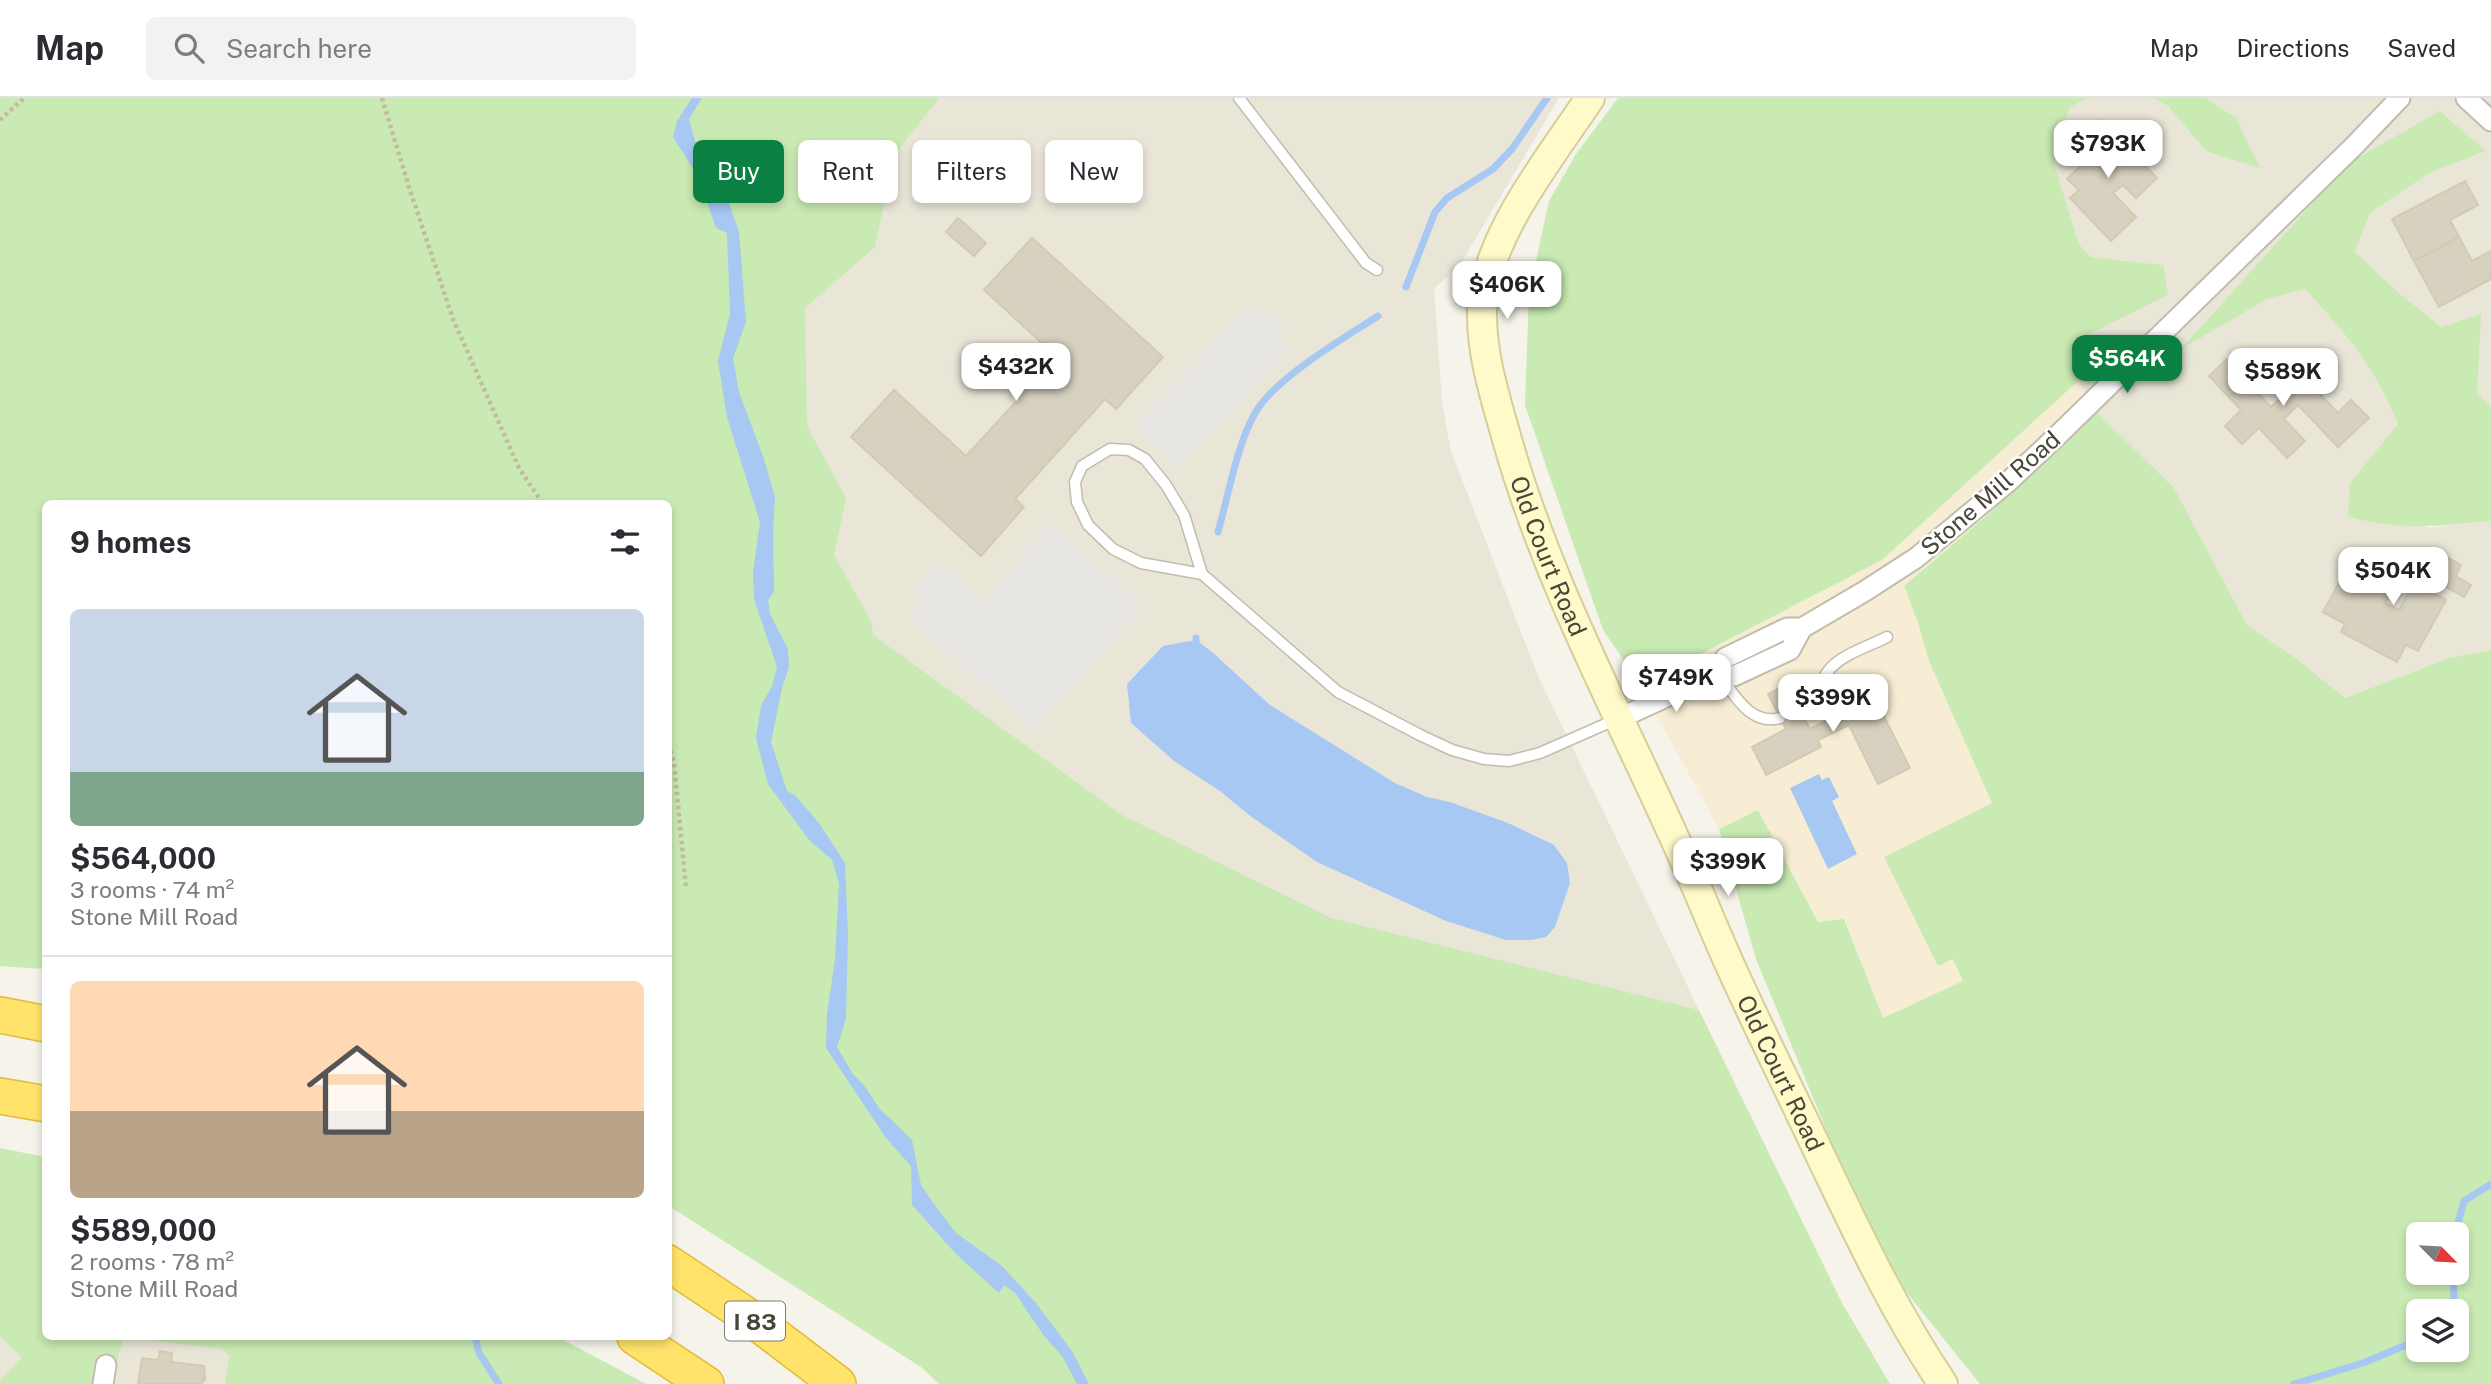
<!DOCTYPE html>
<html lang="en">
<head>
<meta charset="utf-8">
<style>
	body { margin:0; font-family:"Public Sans",sans-serif; background:#f2f2f3; color:#2b2b33; height:100vh; display:flex; flex-direction:column; font-size:26px; white-space:nowrap }
	* { box-sizing:border-box; margin:0 }
	p { font-size:23px; color:#7c7c81 }
	.icon { flex:none; width:38px; height:38px; fill:none; stroke:currentColor; stroke-width:2; stroke-linecap:round; stroke-linejoin:round }
	.map { position:relative; flex:1; overflow:hidden }
	.side { position:absolute; left:42px; top:402px; width:630px; height:840px; display:flex; flex-direction:column; background:#fff; border-radius:10px; box-shadow:0 4px 10px #0003 }
	.side>* { flex:none }
	.hud { position:absolute; left:693px; top:42px; width:665px; height:63px; display:flex; gap:14px }
	.needle { width:46px; rotate:114deg }
	.buttons { position:absolute; left:2406px; top:1124px; display:grid; gap:14px }
	.buttons a { display:grid; place-items:center; width:63px; height:63px; border-radius:10px; background:#fff; box-shadow:0 4px 10px #0003; font-size:35px }
	.price { position:absolute; translate:-50% -60px; padding:0 16px; border-radius:14px; background:#fff; color:#222; font-size:23px; line-height:46px; filter:drop-shadow(0 2px 4px #0008) }
	.price::after { content:''; position:absolute; left:50%; top:42px; width:21px; height:16px; margin-left:-10px; background:inherit; clip-path:polygon(0 0,100% 0,50% 100%) }
	.price.active { background:#0b8043; color:#fff }
	ul { padding:0; list-style:none }
	li { display:grid; align-content:center; gap:14px; height:371px; padding:0 28px }
	li+li { border-top:2px solid #e1e1e2 }
	li span { display:grid; place-items:center; height:217px; border-radius:10px; color:#555 }
	li>.icon { margin-inline-start:auto }
	span .icon { width:126px; height:126px; fill:#fffc; stroke-width:1 }
	li b { font-size:30px }
	h2 { display:flex; justify-content:space-between; align-items:center; height:84px; padding:0 28px; font-size:30px }
	.tag { padding:0 24px; border-radius:10px; background:#fff; box-shadow:0 4px 10px #0003; font-size:24px; line-height:63px }
	.tag.active { background:#0b8043; color:#fff }
	header { display:flex; align-items:center; gap:42px; box-sizing:border-box; height:98px; padding:0 35px; background:#fff; border-bottom:2px solid #e1e1e2 }
	header strong { font-size:33px }
	nav { display:flex; gap:38px; margin-inline-start:auto; font-size:24px }
	.search { width:490px; height:63px; background:#f2f2f3; display:flex; align-items:center; gap:18px; box-sizing:border-box; padding:0 24px; border-radius:10px; color:#7c7c81; font-size:26px }
	.map>svg:first-child { display:block }
</style>
</head>
<body>
<header>
<strong>Map</strong>
<div class="search"><svg class="icon" aria-label="search" viewBox="0 0 24 24"><circle cx="10" cy="10" r="6"/><path d="M15 15l6 6"/></svg>Search here</div>
<nav><a>Map</a><a>Directions</a><a>Saved</a></nav>
</header>
<div class="map">
<svg width="2491" height="1286" viewBox="0 0 2491 1286">
	<rect width="100%" height="100%" fill="#f5f3ea"/>
	<g fill="#e9e6d8">
		<polygon points="906,0 1559,0 1460,167 1434,191 1442,305 1451,353 1538,578 1699,912 1227,793 825,503 775,279 831,104"/>
		<polygon points="2087,0 2153,0 2168,8 2206,53 2236,20 2206,0 2491,0 2491,309 2477,294 2441,229 2399,195 2355,154 2370,115 2431,74 2486,53 2440,13 2183,250 2267,201 2305,190 2358,251 2386,297 2398,327 2350,385 2428,430 2491,423 2491,552 2449,560 2345,600 2297,561 2247,527 2174,390 2095,312 2078,283 2078,242 2163,167 2090,159 2079,146 2054,65 2069,10"/>
		<polygon points="0,1201 24,1257 8,1286 0,1286"/>
		<polygon points="109,1239 211,1239 229,1258 237,1286 84,1286 88,1259"/>
	</g>
	<polygon fill="#f7edd5" points="2078,283 2095,312 1992,413 1904,488 1918,525 1929,563 1992,705 1953,861 1964,883 1883,921 1845,821 1818,824 1758,712 1719,731 1636,580 1687,563 1882,462"/>
	<g fill="#c9eab2" fill-rule="evenodd">
		<polygon points="0,0 939,0 894,58 875,149 805,210 807,328 846,400 834,457 871,523 873,537 1122,717 1329,819 1699,912 1842,1205 1890,1286 939,1286 921,1269 669,1108 668,406 46,406 45,871 0,868"/>
		<polygon points="1618,0 2087,0 2069,10 2054,65 2079,146 2090,159 2163,167 2168,197 2078,242 2078,283 1882,462 1687,563 1636,580 1603,532 1525,307 1529,195 1549,103 1576,56"/>
		<polygon points="2153,0 2206,0 2236,20 2260,70 2206,53 2168,8"/>
		<path d="M 2440,13 L 2486,53 L 2431,74 L 2370,115 L 2355,154 L 2399,195 L 2441,229 L 2481,216 L 2477,294 L 2491,309 L 2491,423 C 2443,428 2395,433 2348,418 L 2350,385 L 2398,326 C 2375,268 2346,236 2305,191 L 2267,201 L 2180,252 L 2349,65 Z"/>
		<path d="M 2095,312 L 2174,390 L 2247,527 L 2297,561 L 2345,600 L 2449,560 L 2491,552 L 2491,1286 L 1980,1286 L 1879,1160 L 1756,861 L 1719,731 L 1758,712 L 1818,824 L 1844,821 L 1883,920 L 1963,883 L 1953,861 L 1938,868 L 1884,759 L 1992,705 L 1929,563 L 1918,525 L 1904,488 L 1992,413 ZM 2418,1136 L 2457,1136 L 2457,1174 L 2418,1174 ZM 2418,1213 L 2457,1213 L 2457,1251 L 2418,1251 Z"/>
		<polygon points="0,1050 45,1059 46,1239 558,1239 646,1286 225,1286 229,1258 222,1251 124,1239 117,1263 95,1260 91,1286 0,1286 0,1283 22,1260 0,1238"/>
	</g>
	<g fill="#e7e5e1">
		<polygon points="1248,208 1260,219 1267,211 1285,228 1277,237 1291,250 1177,370 1134,329"/>
		<polygon points="1050,425 1144,508 1034,632 909,521 923,504 911,493 938,463 982,502"/>
	</g>
	<g fill="#a6c8f2">
		<polygon points="692,0 702,0 689,21 695,43 708,59 718,83 727,99 739,134 746,224 733,260 739,294 764,361 775,399 773,435 774,494 768,502 770,516 788,551 789,569 782,590 771,644 787,693 795,697 819,725 845,765 848,835 846,921 837,949 853,976 864,987 879,1010 912,1042 921,1087 934,1106 956,1135 1002,1168 1035,1204 1072,1253 1089,1286 1077,1286 1062,1258 1044,1238 1015,1195 1004,1187 999,1195 955,1155 912,1107 911,1068 886,1040 826,950 827,916 835,861 839,786 832,762 809,742 768,686 756,640 761,608 772,588 777,569 754,501 753,475 760,424 727,319 718,263 730,216 727,135 716,130 699,80 673,39 677,23"/>
		<polygon points="1190,543 1200,545 1212,554 1270,607 1395,685 1427,699 1450,704 1508,725 1554,747 1567,765 1570,785 1555,829 1546,839 1531,842 1506,842 1446,823 1317,764 1249,717 1220,693 1174,663 1131,625 1127,586 1163,548"/>
		<polygon points="1819,676 1822,682 1829,679 1839,699 1832,703 1857,756 1828,771 1790,690"/>
	</g>
	<g fill="none" stroke-linecap="round" stroke-linejoin="round">
		<g stroke="#a6c8f2" stroke-width="7">
			<polyline points="1406,189 1435,114 1447,100 1493,71 1512,51 1547,0"/>
			<path d="M 1218,434 C 1228,398 1237,347 1255,315 C 1275,280 1344,240 1378,218"/>
			<polyline points="1196,544 1196,540"/>
			<polyline points="2455,1136 2464,1103 2491,1086"/>
			<polyline points="2447,1213 2454,1202 2453,1174"/>
			<polyline points="475,1239 479,1255 499,1286"/>
			<polyline points="2294,1286 2363,1265 2418,1242"/>
		</g>
	</g>
	<g fill="#d7d1bf" stroke="#d2cab2" stroke-width="2">
		<polygon points="2103,23 2157,80 2136,100 2123,87 2113,95 2136,119 2111,143 2070,100 2079,92 2067,81 2089,60 2077,47"/>
		<polygon points="2465,83 2478,107 2450,122 2459,139 2414,163 2392,121"/>
		<polygon points="958,120 986,145 974,158 946,134"/>
		<polygon points="2459,139 2472,163 2491,153 2491,181 2439,209 2414,163"/>
		<polygon points="1032,140 1163,259 1116,311 1105,301 1015,401 1024,409 981,458 851,339 894,292 966,358 1057,259 984,192"/>
		<polygon points="2227,261 2240,276 2249,268 2267,287 2258,295 2271,309 2287,294 2274,281 2291,266 2338,315 2351,302 2369,320 2338,349 2298,307 2284,321 2305,343 2287,360 2259,330 2242,346 2225,328 2241,312 2209,278"/>
		<polygon points="2432,451 2461,467 2456,478 2471,487 2464,499 2432,481 2426,491 2446,502 2418,553 2406,547 2397,564 2341,534 2345,526 2323,514 2349,466 2393,491 2385,505 2399,512"/>
		<polygon points="1787,587 1810,631 1844,613 1838,601 1868,587 1910,670 1878,686 1849,627 1818,642 1821,649 1766,677 1752,649 1786,631 1768,596"/>
		<polygon points="160,1253 172,1255 171,1264 204,1268 205,1282 203,1281 202,1286 138,1286 142,1260 158,1262"/>
	</g>
	<g fill="none" stroke-linecap="round" stroke-linejoin="round">
		<g stroke="#c1bdac" stroke-width="13">
			<g id="service">
				<polyline points="1239,0 1366,165 1377,172"/>
				<polyline points="1202,476 1184,417 1166,387 1145,361 1129,352 1110,351 1082,368 1075,384 1077,404 1088,427 1113,451 1141,465 1202,476 1338,594 1420,637 1452,652 1484,661 1509,663 1540,655 1617,621"/>
				<path d="M 1720,578 C 1735,598 1751,628 1780,620"/>
				<path d="M 1799,610 C 1826,596 1814,590 1829,572 C 1842,556 1870,548 1887,539"/>
			</g>
		</g>
		<g stroke="#c1bdac" stroke-width="23">
			<g id="minor">
				<polyline points="2466,0 2491,23"/>
				<polyline points="1718,575 1734,578 1790,552 1802,530"/>
				<polyline points="1618,621 1718,575 1725,560 1787,530 1802,530 1865,493 1916,460 2008,384 2058,337 2354,48 2400,0"/>
				<polyline points="103,1286 106,1267"/>
			</g>
		</g>
		<g stroke="#d6ce99" stroke-width="32">
			<g id="secondary">
				<path id="s1" d="M 1590,0 C 1551,59 1484,140 1482,213 C 1481,257 1496,302 1508,345 C 1551,494 1626,629 1688,770 C 1700,796 1710,822 1722,849 C 1753,920 1789,990 1822,1061 C 1859,1138 1895,1215 1943,1286"/>
			</g>
		</g>
		<g stroke="#e1bb38" stroke-width="38">
			<g id="motorway">
				<polyline points="0,917 46,926"/>
				<polyline points="0,998 46,1006"/>
				<polyline points="668,1165 755,1223 838,1286"/>
				<polyline points="635,1239 706,1286"/>
			</g>
		</g>
		<g stroke="#c3bb9d" stroke-width="4.5" stroke-dasharray="3.5 3.5" stroke-linecap="butt">
			<polyline points="382,0 409,89 453,221 519,370 543,406"/>
			<polyline points="0,22 24,0"/>
			<polyline points="668,646 674,664 686,790"/>
		</g>
		<use href="#service" stroke="#fff" stroke-width="10"/>
		<use href="#minor" stroke="#fff" stroke-width="19"/>
		<use href="#secondary" stroke="#fffaca" stroke-width="28"/>
		<use href="#motorway" stroke="#ffe36b" stroke-width="35"/>
	</g>
	<g text-anchor="middle" dominant-baseline="central" stroke-width="5" stroke-linejoin="round" paint-order="stroke">
		<rect fill="#fff" stroke="#807d74" stroke-width="2" x="725" y="1203.5" width="60" height="39" rx="5"/>
		<g font-size="23" font-weight="bold" fill="#494538">
			<text x="755" y="1223">I 83</text>
		</g>
		<g font-size="24" fill="#494538" stroke="#fff">
			<text transform="translate(1990 395) rotate(-41)">Stone Mill Road</text>
			<text stroke="none"><textPath href="#s1" startOffset="497">Old Court Road</textPath></text>
			<text stroke="none"><textPath href="#s1" startOffset="1064">Old Court Road</textPath></text>
		</g>
	</g>
</svg>
<div class="buttons">
<a><svg class="needle" viewBox="-14 -14 28 28"><path d="M0-13l5 13h-10z" fill="#e53935"/><path d="M0 13l5-13h-10z" fill="#7c7c81"/></svg></a>
<a><svg class="icon" aria-label="layers" viewBox="0 0 24 24"><path d="M12 4l9 5-9 5-9-5zM3 14l9 5 9-5"/></svg></a>
</div>
<b class="price" style="left:2108px;top:82px">$793K</b>
<b class="price" style="left:1507px;top:223px">$406K</b>
<b class="price active" style="left:2127px;top:297px">$564K</b>
<b class="price" style="left:1016px;top:305px">$432K</b>
<b class="price" style="left:2283px;top:310px">$589K</b>
<b class="price" style="left:2393px;top:509px">$504K</b>
<b class="price" style="left:1676px;top:616px">$749K</b>
<b class="price" style="left:1833px;top:636px">$399K</b>
<b class="price" style="left:1728px;top:800px">$399K</b>
<div class="hud">
<a class="tag active">Buy</a>
<a class="tag">Rent</a>
<a class="tag">Filters</a>
<a class="tag">New</a>
</div>
<section class="side">
<h2>9 homes<svg class="icon" aria-label="filters" viewBox="0 0 24 24"><path d="M4 7h16M4 17h16"/><circle cx="9" cy="7" r="2"/><circle cx="15" cy="17" r="2"/></svg></h2>
<ul>
<li><span style="background:linear-gradient(#c9d6e8 75%,#7fa58c 0)"><svg class="icon" aria-label="home" viewBox="0 0 24 24"><path d="M3 11l9-7 9 7M6 9v11h12V9"/></svg></span><div><b>$564,000</b><p>3 rooms · 74 m²</p><p>Stone Mill Road</p></div></li>
<li><span style="background:linear-gradient(#ffd9b3 60%,#b9a48a 0)"><svg class="icon" aria-label="home" viewBox="0 0 24 24"><path d="M3 11l9-7 9 7M6 9v11h12V9"/></svg></span><div><b>$589,000</b><p>2 rooms · 78 m²</p><p>Stone Mill Road</p></div></li>
</ul>
</section>
</div>
</body>
</html>
